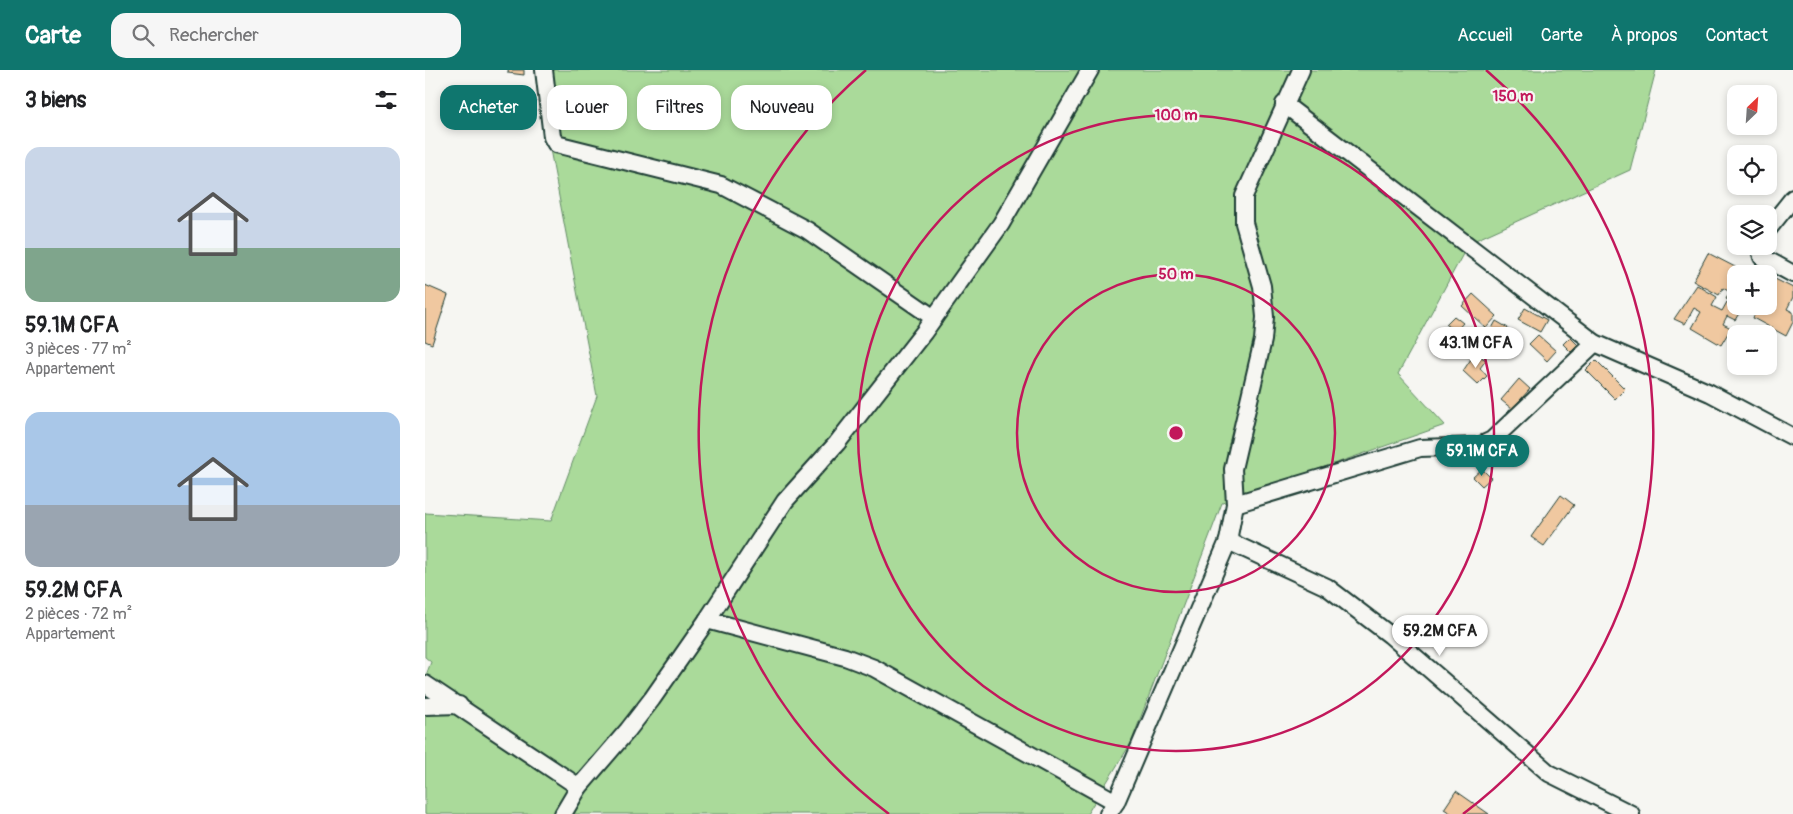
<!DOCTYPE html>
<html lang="fr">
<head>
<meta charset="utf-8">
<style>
	body { margin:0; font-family:Pangolin,sans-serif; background:#f6f6f6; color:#202124; height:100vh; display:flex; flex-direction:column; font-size:19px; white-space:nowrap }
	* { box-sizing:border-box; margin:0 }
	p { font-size:16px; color:#757577 }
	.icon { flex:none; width:28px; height:28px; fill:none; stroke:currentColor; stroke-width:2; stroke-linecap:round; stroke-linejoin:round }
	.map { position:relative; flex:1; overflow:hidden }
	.panel { display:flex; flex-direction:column; background:#fff; width:425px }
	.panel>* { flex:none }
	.hud { position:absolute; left:15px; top:15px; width:475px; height:45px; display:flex; gap:10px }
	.needle { width:32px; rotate:25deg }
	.fabs { position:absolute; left:1302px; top:15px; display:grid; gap:10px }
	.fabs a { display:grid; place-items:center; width:50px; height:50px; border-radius:10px; background:#fff; box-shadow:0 2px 8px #0003; font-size:25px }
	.price { position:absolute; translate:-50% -42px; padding:0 11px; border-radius:18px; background:#fff; color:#222; font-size:16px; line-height:32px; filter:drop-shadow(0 1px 2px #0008) }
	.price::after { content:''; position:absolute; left:50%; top:30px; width:15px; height:11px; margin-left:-8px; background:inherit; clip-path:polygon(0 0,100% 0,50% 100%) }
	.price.on { background:#0f766e; color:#fff }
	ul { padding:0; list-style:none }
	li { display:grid; align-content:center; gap:10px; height:265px; padding:0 25px }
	li span { display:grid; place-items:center; height:155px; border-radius:15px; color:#555 }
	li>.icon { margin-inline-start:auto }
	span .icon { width:90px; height:90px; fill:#fffc; stroke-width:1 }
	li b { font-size:21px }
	h2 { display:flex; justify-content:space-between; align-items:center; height:60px; padding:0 25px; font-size:21px }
	.chip { padding:0 18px; border-radius:15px; background:#fff; box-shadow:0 2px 8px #0003; font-size:18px; line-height:45px }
	.chip.on { background:#0f766e; color:#fff }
	header { display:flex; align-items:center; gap:30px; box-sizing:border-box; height:70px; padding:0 25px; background:#0f766e; color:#fff }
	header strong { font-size:24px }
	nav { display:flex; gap:28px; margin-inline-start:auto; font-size:18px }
	.search { width:350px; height:45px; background:#f6f6f6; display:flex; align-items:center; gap:12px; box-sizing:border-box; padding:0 18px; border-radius:15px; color:#757577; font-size:19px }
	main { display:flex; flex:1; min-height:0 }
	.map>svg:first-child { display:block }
</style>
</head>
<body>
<header>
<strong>Carte</strong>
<div class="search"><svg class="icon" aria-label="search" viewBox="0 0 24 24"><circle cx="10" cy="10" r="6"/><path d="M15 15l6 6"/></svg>Rechercher</div>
<nav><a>Accueil</a><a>Carte</a><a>À propos</a><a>Contact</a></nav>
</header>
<main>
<section class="panel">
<h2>3 biens<svg class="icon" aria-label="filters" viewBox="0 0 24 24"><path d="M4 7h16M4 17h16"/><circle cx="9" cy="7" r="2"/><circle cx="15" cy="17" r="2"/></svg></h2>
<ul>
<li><span style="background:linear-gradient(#c9d6e8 65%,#7fa58c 0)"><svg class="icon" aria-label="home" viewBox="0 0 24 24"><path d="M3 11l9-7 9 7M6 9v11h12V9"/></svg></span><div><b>59.1M CFA</b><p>3 pièces · 77 m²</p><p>Appartement</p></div></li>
<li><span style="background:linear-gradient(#a9c7e8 60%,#9aa5b1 0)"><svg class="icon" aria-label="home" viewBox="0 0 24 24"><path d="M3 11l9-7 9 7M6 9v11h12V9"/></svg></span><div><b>59.2M CFA</b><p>2 pièces · 72 m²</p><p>Appartement</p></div></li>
</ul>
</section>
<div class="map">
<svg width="1368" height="744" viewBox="0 0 1368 744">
	<rect width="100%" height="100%" fill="#f6f6f2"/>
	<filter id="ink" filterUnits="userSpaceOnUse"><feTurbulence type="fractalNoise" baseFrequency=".02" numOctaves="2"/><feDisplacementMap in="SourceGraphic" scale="10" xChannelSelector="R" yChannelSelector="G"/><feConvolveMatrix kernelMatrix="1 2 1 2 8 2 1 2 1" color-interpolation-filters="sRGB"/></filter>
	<g filter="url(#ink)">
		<polygon fill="#aada9a" stroke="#648c67" points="120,0 1231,0 1205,100 1044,173 973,304 1020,355 797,433 706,673 662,744 0,744 0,608 6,592 0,587 0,443 126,451 172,326 124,74"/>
		<g fill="#f0c8a0" stroke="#1f3d34">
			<polygon points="83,0 99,0 99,5 83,3"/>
			<polygon points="1283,183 1312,198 1309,203 1311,204 1311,234 1301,229 1305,222 1298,218 1294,225 1268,211"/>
			<polygon points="1346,207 1368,218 1368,227 1362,239 1368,242 1368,252 1361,266 1328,248 1330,243 1318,236 1344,236 1344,212"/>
			<polygon points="0,215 23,225 7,274 0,271"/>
			<polygon points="1272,215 1292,227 1287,236 1297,241 1302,232 1316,240 1310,250 1302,246 1298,254 1306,258 1296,275 1267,258 1276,242 1269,238 1260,254 1249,249"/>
			<polygon points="1048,224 1072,246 1061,258 1037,236"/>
			<polygon points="1100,238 1122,250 1115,262 1093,250"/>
			<polygon points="1029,246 1038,253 1030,262 1021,254"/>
			<polygon points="1071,251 1083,258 1068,283 1057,277"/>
			<polygon points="1113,265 1131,281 1122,291 1104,274"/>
			<polygon points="1145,267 1153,275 1146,282 1138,274"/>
			<polygon points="1017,269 1027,276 1022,283 1012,276"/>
			<polygon points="1050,283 1061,290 1055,298 1062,306 1053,315 1038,301"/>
			<polygon points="1171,290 1200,319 1190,329 1161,300"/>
			<polygon points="1094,309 1105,319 1087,339 1076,330"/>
			<polygon points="1057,399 1066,408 1057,416 1048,407"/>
			<polygon points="1136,425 1149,435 1119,476 1106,467"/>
			<polygon points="1031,721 1064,744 1027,744 1019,739"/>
		</g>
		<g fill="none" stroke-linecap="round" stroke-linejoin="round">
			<g stroke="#1f3d34" stroke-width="20">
				<g id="street">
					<polyline points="119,0 127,67 131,74 296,115 382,160 509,248"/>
					<polyline points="859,34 1170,273 1285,323 1368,367"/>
					<polyline points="1344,158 1368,128"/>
					<polyline points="1334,176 1337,187 1368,204"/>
					<polyline points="810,434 995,378 1054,376 1067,370 1170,273"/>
					<polyline points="803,471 902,517 965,565 1124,703 1206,744"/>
					<polyline points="282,550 420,587 449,598 691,732"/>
					<polyline points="0,614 154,717"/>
					<polyline points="0,636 34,635"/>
					<polyline points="138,744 154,717 203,660 227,629 282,550 360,431 412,373 499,262 576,154 665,0"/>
					<polyline points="683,744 691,732 803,471 810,434 808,399 838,270 840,247 837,216 819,153 819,126 876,0"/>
				</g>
			</g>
			<use href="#street" stroke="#f6f6f2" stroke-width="16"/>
		</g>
	</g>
	<g fill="none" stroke="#c2185b" stroke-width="2.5">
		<circle cx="751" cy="363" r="159"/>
		<circle cx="751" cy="363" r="318"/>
		<path d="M464 744A477 477 0 0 1 441 0M1061 0A477 477 0 0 1 1038 744"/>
	</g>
	<circle cx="751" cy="363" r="8" fill="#c2185b" stroke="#f6f6f2" stroke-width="2.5"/>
	<g font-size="15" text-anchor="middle" font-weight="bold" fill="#c2185b" stroke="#f6f6f2" stroke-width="4.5" stroke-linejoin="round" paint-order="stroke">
		<text x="1088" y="31">150 m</text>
		<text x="751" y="50">100 m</text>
		<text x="751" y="209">50 m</text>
	</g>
</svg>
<div class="fabs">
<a><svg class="needle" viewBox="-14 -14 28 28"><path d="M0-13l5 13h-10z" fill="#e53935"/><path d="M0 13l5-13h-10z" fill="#757577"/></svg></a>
<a><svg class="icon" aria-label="locate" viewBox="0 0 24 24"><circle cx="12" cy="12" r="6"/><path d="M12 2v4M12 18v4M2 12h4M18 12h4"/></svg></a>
<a><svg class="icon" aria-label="layers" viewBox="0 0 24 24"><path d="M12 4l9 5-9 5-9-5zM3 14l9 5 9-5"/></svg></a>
<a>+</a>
<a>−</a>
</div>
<b class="price" style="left:1051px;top:299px">43.1M CFA</b>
<b class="price on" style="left:1057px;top:407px">59.1M CFA</b>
<b class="price" style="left:1015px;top:587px">59.2M CFA</b>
<div class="hud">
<a class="chip on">Acheter</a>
<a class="chip">Louer</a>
<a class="chip">Filtres</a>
<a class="chip">Nouveau</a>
</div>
</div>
</main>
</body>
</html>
